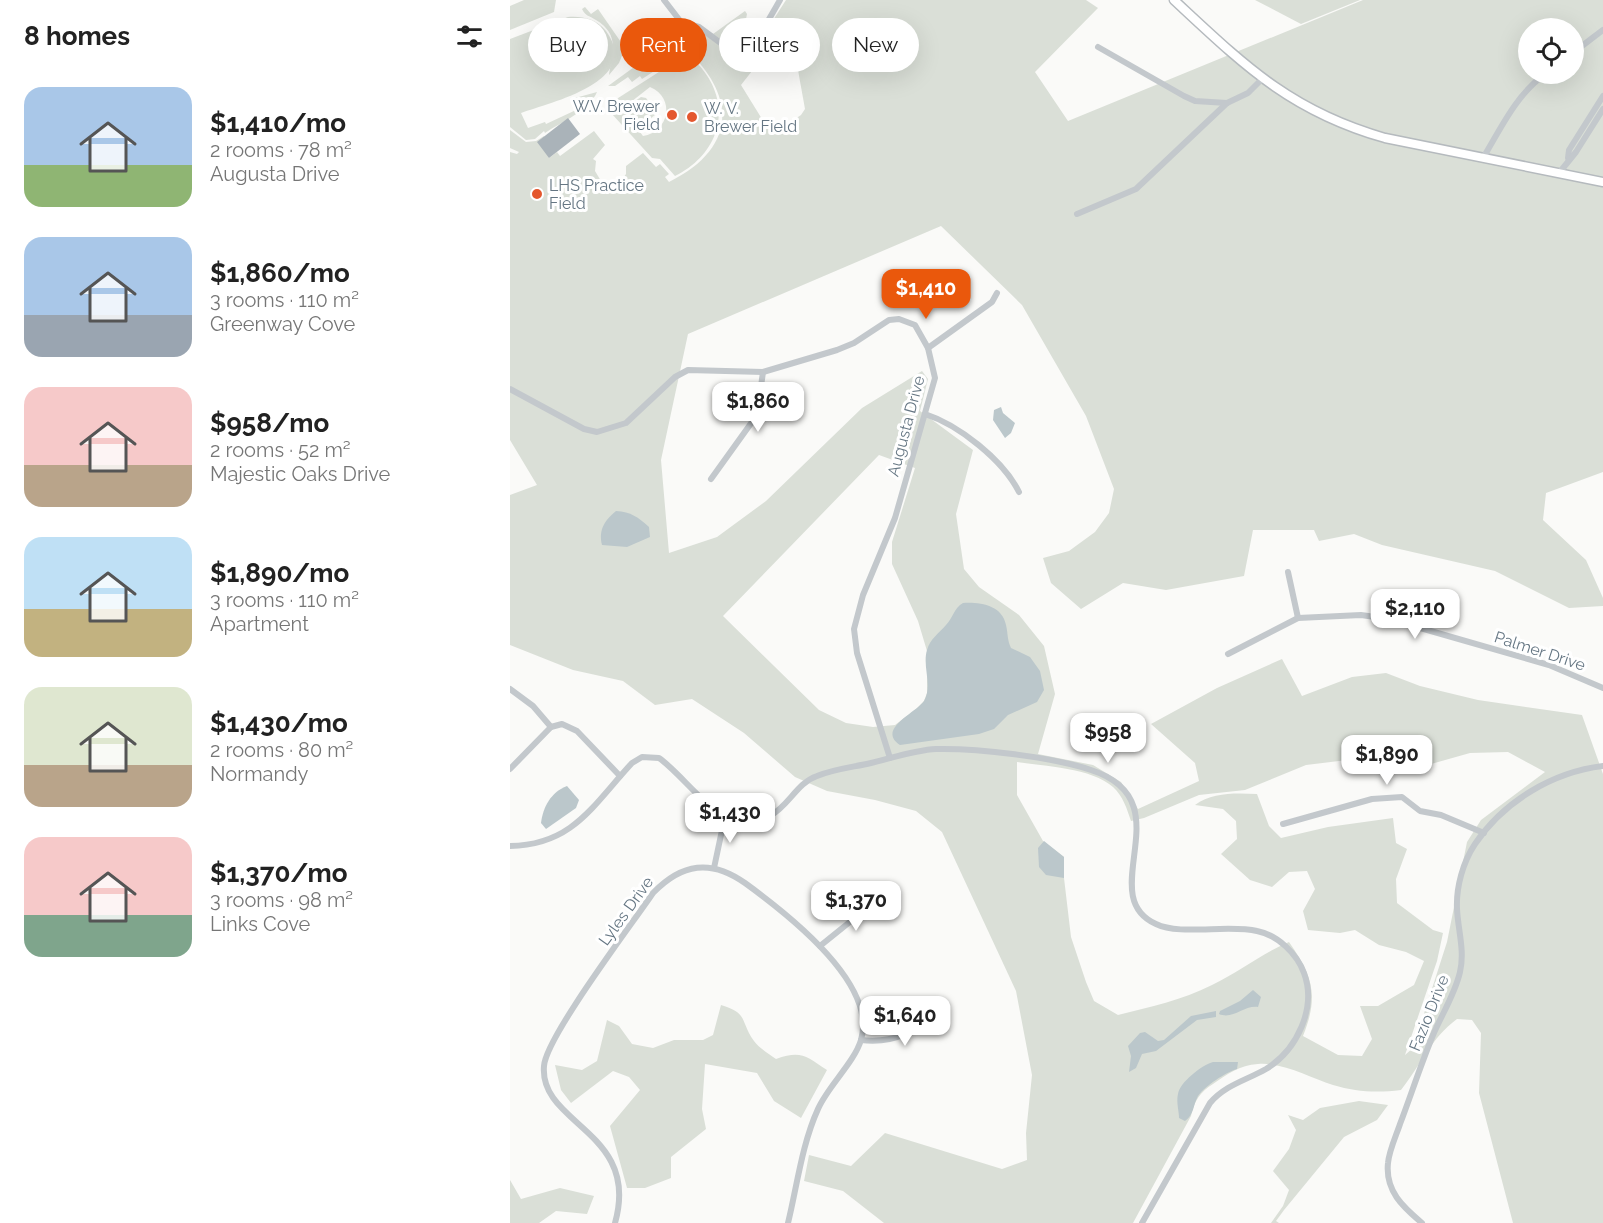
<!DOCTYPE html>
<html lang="en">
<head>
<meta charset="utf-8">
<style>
	body { margin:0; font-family:Raleway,sans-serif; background:#f6f6f6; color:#222; height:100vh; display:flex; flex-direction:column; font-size:22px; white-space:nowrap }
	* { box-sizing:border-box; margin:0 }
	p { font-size:20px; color:#767676 }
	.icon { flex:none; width:33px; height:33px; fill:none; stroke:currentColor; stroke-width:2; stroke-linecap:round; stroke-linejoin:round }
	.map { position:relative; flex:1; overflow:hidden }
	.sheet { display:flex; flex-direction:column; background:#fff; width:510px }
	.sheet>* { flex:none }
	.hud { position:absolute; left:18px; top:18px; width:570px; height:54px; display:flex; gap:12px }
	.buttons { position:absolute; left:1008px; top:18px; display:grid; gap:12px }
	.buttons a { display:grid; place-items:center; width:66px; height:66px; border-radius:50%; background:#fff; box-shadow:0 6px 24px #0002; font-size:30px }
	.price { position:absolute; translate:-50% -51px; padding:0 14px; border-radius:12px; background:#fff; color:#222; font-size:20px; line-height:39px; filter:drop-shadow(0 2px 3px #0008) }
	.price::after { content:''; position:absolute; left:50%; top:36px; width:18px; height:14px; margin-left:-9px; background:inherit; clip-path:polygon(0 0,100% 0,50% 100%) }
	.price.on { background:#ea580c; color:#fff }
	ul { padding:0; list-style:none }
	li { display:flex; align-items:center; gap:18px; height:150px; padding:0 24px }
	li span { display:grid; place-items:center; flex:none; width:168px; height:120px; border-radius:18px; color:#555 }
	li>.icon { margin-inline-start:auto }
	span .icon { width:72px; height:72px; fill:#fffc; stroke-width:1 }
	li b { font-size:26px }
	h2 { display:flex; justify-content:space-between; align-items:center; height:72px; padding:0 24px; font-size:26px }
	.chip { padding:0 21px; border-radius:27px; background:#fff; box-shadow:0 6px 24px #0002; font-size:21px; line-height:54px }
	.chip.on { background:#ea580c; color:#fff }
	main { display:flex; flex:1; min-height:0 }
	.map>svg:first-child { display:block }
</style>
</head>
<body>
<main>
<section class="sheet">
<h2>8 homes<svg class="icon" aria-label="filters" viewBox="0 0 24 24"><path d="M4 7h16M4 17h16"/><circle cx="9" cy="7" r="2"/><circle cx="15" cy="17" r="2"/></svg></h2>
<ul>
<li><span style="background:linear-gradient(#a9c7e8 65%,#8fb573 0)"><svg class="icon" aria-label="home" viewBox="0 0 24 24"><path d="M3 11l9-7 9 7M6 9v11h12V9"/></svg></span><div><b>$1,410/mo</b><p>2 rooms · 78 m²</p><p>Augusta Drive</p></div></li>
<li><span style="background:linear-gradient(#a9c7e8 65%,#9aa5b1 0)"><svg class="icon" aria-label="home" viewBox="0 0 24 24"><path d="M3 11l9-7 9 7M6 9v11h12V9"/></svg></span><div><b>$1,860/mo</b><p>3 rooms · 110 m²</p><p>Greenway Cove</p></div></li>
<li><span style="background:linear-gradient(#f6c9c9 65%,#b9a48a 0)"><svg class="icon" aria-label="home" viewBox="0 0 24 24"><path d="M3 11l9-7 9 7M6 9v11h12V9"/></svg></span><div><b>$958/mo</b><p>2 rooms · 52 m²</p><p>Majestic Oaks Drive</p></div></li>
<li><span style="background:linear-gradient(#bfe0f5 60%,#c2b280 0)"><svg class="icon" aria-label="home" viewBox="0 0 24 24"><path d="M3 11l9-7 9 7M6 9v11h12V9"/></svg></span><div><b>$1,890/mo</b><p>3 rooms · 110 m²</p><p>Apartment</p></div></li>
<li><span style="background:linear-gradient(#dfe7d0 65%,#b9a48a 0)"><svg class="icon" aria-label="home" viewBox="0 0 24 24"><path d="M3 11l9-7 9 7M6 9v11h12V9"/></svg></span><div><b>$1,430/mo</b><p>2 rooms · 80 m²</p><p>Normandy</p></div></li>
<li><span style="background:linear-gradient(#f6c9c9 65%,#7fa58c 0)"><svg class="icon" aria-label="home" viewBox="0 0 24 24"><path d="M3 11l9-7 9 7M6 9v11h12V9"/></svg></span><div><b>$1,370/mo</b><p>3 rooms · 98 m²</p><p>Links Cove</p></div></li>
</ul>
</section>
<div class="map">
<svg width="1093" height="1223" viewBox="0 0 1093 1223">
	<rect width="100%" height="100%" fill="#fafaf8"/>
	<g fill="#dadfd7" fill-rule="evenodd">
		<polygon points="14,0 46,0 44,12 0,30 0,6"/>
		<path d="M 276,0 L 576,0 L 588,8 L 525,72 L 558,121 L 853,0 L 1093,0 L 1093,472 L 1036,493 L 1033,520 L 1076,560 L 1093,598 L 1093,606 L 1059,608 L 985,571 L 872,545 L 844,534 L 809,541 L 804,530 L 743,530 L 734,576 L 656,590 L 613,583 L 571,609 L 541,583 L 533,558 L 559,551 L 585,532 L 599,513 L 604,489 L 576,416 L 512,305 L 431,226 L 178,334 L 151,460 L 159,553 L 207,537 L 256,501 L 352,408 L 412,371 L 418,379 L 410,411 L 463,450 L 446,514 L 454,569 L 469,587 L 509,615 L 534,646 L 545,694 L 528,754 L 583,765 L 611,782 L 628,809 L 689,781 L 685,763 L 641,724 L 707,688 L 772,659 L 792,696 L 842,677 L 876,673 L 910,686 L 968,700 L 1072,715 L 1093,774 L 1093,1223 L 1003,1223 L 969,1093 L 971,1033 L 962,1020 L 947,1019 C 921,1038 911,1065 891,1090 C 867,1093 846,1092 823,1085 C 800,1078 773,1062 748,1064 C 729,1065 718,1074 703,1084 C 690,1092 684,1101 681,1116 L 623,1223 L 374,1223 L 333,1191 L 294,1181 L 299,1155 L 341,1166 L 375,1133 L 492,1169 L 517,1160 L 516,1133 L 522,1075 L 506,991 L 432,832 L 406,811 L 365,800 L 317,791 L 285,777 L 234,733 L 182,699 L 145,705 L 113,681 L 63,670 L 0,645 L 0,495 L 27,485 L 0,440 L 0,152 L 7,154 L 9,152 L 0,148 L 0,130 L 16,142 L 26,141 L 34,136 L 39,158 L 47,152 L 50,156 L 84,131 L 95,145 L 83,159 L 86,161 L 85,171 L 91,181 C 101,186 110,183 116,174 L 116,166 L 133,153 L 146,167 L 150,164 L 159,174 L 155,177 L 159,182 C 224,150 229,99 177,50 L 132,79 L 130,76 L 122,82 L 118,77 L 105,86 L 98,86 L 171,33 C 197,25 227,51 242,71 L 231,85 L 252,119 L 279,123 L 291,115 L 295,109 L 286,59 L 258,28 ZM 1018,28 L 1064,28 L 1064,74 L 1018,74 ZM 369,455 L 405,468 L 382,542 L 382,564 L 408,621 L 417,651 L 417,693 L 414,701 L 405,710 L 385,725 L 363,727 L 336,723 L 309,710 L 213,616 ZM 998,752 L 1035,772 L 971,820 L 957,842 L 937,942 L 903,1048 L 895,1055 L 927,961 L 933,933 L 923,930 L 887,903 L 886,879 L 897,849 L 886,843 L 883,818 L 818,827 L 771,838 L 759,826 L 747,794 C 726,793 702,792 685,805 L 713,809 L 726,821 L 727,839 L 711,854 L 740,880 L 762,887 L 779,872 L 797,871 L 805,889 L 793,911 L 798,930 L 830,933 L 845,930 L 869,945 L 896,952 L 914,961 L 904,985 L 868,1006 L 850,1006 L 862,1039 L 852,1056 L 828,1055 L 793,1036 C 809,996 803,976 779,942 C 751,954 729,972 702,985 C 672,1000 640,1007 608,1015 L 584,1001 L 576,982 L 561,937 L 554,878 L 554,857 L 533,841 L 507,795 L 507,762 C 534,766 582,768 603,787 C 613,796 617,809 621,821 L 634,818 L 689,795 L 735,790 L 796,765 L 862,757 L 914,766 L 960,753 Z"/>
		<polygon points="745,0 850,0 791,24"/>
		<path d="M 75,7 L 81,14 L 88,9 L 115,48 L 109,63 L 99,75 C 102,55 111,35 86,20 C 80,16 75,16 72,9 Z"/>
		<polygon points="235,11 237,14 235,24 229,19 223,25 243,42 234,55 203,34"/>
		<path d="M 58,17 C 73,16 86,19 96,31 C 133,82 41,102 11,113 L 18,128 L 35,122 L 36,124 L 66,110 L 65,98 L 87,92 C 79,111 51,122 35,133 L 34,131 L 25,139 L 16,140 L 0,127 L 0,39 Z"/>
		<path d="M 174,56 C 186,59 191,67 198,77 C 222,116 204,157 165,176 L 150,159 L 142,158 L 102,114 L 105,100 ZM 140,87 C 166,98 159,132 133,136 L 112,109 Z"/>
		<polygon points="131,97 136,98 146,111 145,115 132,125 127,125 116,107"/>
		<path d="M 211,1005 C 239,1013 230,1022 244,1041 C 249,1048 259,1054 266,1059 C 291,1050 296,1056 317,1070 L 291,1118 L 264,1101 L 247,1073 L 195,1064 L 192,1109 L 196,1129 L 161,1157 L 161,1178 L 135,1188 L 117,1188 L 100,1126 L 130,1090 L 119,1077 L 103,1071 L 61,1103 L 51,1090 L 45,1065 L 72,1070 L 87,1061 L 97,1020 L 109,1026 L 122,1044 L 143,1048 L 164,1040 L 193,1040 L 203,1035 Z"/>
		<polygon points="849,1101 878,1105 867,1120 834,1137 774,1210 766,1221 769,1223 761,1223 773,1206 779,1190 763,1171 779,1149 786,1130 778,1115 793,1120 810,1108"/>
		<polygon points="0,1180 11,1199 50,1188 84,1196 77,1214 46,1211 29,1223 0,1223"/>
	</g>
	<g fill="#bbc7cb">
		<polygon points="491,407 493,413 505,423 501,433 495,438 483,420 484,410"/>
		<path d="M 106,511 C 121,512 128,517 139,527 L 140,537 L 117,547 L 92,545 C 88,530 95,520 106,511 Z"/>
		<path d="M 453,603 C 470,602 492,605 496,625 C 498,633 497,640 501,648 L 520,657 L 530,671 L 534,690 L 527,702 L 498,715 L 484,729 L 469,734 L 390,745 C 366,729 406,713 414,701 C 423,685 412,667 417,650 C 420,639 429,633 436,625 C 443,618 444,608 453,603 Z"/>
		<path d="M 57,786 L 69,800 L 66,808 L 36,829 L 31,823 C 33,807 41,792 57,786 Z"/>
		<polygon points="534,841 554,857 554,878 536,875 529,867 528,848"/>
		<path d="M 743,990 L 751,997 L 748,1007 C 734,1005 723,1020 709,1014 L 710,1011 L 730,1001 Z"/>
		<polygon points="706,1011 706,1017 687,1020 646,1051 632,1054 626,1068 619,1072 621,1056 618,1046 630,1033 635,1032 648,1041 654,1040 681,1016"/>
		<path d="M 703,1062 L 728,1062 L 727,1069 C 715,1073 696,1085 688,1096 C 683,1105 684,1115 675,1121 L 669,1118 C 669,1111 666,1102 668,1094 C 670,1082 692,1065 703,1062 Z"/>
	</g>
	<polygon fill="#aab3b9" points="58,118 70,134 39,158 27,142"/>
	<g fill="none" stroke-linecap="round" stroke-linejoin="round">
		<g stroke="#b5babe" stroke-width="11">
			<path id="major" d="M 664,0 C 734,65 780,111 875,138 L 1093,182"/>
		</g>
		<g stroke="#c3c8cc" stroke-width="6">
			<polyline points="154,0 171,22 189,27 235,61 270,0"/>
			<polyline points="588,47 674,96 685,101 717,103"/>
			<polyline points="1064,52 1093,30"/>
			<path d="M 973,158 C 991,128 1006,95 1035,74"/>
			<polyline points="1058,158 1059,150 1093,96"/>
			<polyline points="1049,173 1066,152 1093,109"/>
			<polyline points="567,214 626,189 717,103 738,93 752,79"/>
			<polyline points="418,348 482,302 487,293"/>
			<polyline points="0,389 74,429 87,432 116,423 165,377 178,370 253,372 327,350 344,343 379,320 389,319 405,325 418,348 425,378 385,518 353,595 344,629 347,653 380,758"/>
			<path d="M 415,414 C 449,425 493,460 509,492"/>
			<polyline points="201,479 247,415 253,372"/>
			<polyline points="778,572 788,618"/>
			<polyline points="718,654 788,618 851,615 879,619 1039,665 1093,688"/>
			<polyline points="0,689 23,706 41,727"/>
			<polyline points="0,769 41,727 52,724 67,731 110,776"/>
			<polyline points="773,824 862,799 892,797 910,811 931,815 974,833"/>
			<path d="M 0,846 C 63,845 83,805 122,763 L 132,757 L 149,758 C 172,774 200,816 227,820 C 275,828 278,786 307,776 C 324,769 344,767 361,763 C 382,758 405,750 426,749 C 467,748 543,757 581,770 C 676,801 582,895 646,924 C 670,936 718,924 747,931 C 768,935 787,954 794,973 C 807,1008 787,1050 756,1069 C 737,1080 715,1085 700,1103 L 632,1223"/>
			<polyline points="204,868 215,816"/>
			<polyline points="310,946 341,921 376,907"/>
			<path d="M 351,1040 C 379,1043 403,1036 421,1013"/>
			<path d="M 105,1223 C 131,1131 29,1125 34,1066 C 36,1037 122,924 143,893 C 172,863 201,859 235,883 C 275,912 368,983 351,1040 C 344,1063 318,1086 308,1109 C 292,1144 287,1186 278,1223"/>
			<path d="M 912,1223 C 893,1207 875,1191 878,1163 C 879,1151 886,1136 890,1124 C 901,1095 911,1064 923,1035 C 932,1014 945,994 950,972 C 955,951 948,930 947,909 C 946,887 953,862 965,844 C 994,801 1043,772 1093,766"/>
		</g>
		<use href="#major" stroke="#fff" stroke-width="8"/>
	</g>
	<g fill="#e4572e" stroke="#fff" stroke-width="2">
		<circle cx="162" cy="115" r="6"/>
		<circle cx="182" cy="117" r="6"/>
		<circle cx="27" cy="194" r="6"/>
	</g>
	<g text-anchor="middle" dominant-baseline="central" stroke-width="6" stroke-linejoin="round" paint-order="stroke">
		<g font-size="16" fill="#657683" stroke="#fff" text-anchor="start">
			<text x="150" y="106" text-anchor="end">W.V. Brewer<tspan x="150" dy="18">Field</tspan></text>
			<text x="194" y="108">W. V.<tspan x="194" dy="18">Brewer Field</tspan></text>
			<text x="39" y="185">LHS Practice<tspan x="39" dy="18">Field</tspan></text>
		</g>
		<g font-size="16" fill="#657683" stroke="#fff">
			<text transform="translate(396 426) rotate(-75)">Augusta Drive</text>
			<text transform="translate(1030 651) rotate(18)">Palmer Drive</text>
			<text transform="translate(116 911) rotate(-54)">Lyles Drive</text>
			<text transform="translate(919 1013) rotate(-68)">Fazio Drive</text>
		</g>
	</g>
</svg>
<div class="buttons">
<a><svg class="icon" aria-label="locate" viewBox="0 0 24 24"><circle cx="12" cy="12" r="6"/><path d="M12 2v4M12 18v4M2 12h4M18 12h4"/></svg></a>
</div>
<b class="price on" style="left:416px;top:320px">$1,410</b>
<b class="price" style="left:248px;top:433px">$1,860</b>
<b class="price" style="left:905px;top:640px">$2,110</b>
<b class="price" style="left:598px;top:764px">$958</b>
<b class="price" style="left:877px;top:786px">$1,890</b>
<b class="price" style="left:220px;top:844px">$1,430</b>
<b class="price" style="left:346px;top:932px">$1,370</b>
<b class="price" style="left:395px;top:1047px">$1,640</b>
<div class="hud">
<a class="chip">Buy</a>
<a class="chip on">Rent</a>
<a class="chip">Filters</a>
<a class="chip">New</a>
</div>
</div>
</main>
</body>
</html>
